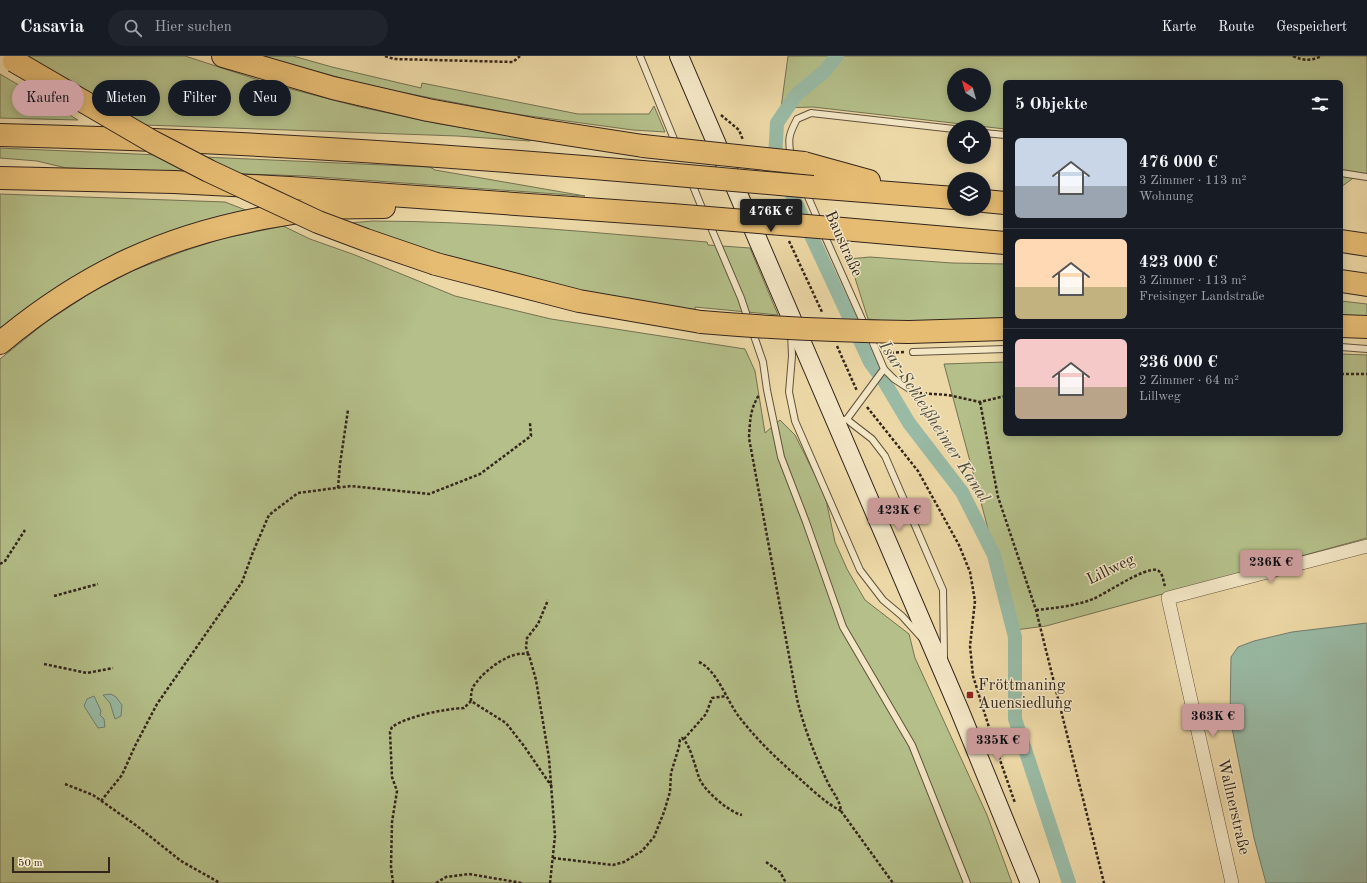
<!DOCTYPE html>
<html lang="de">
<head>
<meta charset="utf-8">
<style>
	body { margin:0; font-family:"Old Standard TT",serif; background:#20242c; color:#f1f3f6; height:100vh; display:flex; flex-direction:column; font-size:15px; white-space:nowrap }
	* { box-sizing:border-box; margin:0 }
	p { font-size:13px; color:#9ea1a6 }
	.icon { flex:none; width:22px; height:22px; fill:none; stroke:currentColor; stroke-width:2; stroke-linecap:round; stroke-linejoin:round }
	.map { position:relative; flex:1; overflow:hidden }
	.drawer { position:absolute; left:1003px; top:24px; width:340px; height:356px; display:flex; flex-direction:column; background:#171b24; border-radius:6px; box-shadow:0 2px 10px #0003 }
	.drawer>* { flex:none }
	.guide { position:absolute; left:12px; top:24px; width:380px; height:36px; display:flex; gap:8px }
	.needle { width:26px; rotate:323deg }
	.tools { position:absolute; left:947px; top:12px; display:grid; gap:8px }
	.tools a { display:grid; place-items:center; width:44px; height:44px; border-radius:50%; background:#171b24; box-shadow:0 2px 10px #0003; font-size:20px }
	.scale { position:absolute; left:12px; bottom:10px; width:98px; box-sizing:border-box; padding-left:4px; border:2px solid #33251c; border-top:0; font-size:11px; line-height:14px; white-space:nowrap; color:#33251c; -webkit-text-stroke:3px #f3e6c5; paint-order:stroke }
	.price { position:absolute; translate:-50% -34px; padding:0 9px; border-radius:4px; background:#c59692; color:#111; font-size:13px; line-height:26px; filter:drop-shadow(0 1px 2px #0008) }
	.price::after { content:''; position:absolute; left:50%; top:24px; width:12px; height:9px; margin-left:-6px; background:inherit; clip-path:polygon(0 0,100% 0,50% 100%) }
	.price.on { background:#222; color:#fff }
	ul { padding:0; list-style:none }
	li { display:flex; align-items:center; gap:12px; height:100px; padding:0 12px }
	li+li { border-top:1px solid #363941 }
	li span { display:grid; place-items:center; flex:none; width:112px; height:80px; border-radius:6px; color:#555 }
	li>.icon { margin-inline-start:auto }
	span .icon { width:48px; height:48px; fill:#fffc; stroke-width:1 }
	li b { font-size:17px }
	h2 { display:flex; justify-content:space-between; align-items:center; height:48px; padding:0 12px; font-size:17px }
	.pill { padding:0 14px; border-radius:18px; background:#171b24; box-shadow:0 2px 10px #0003; font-size:14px; line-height:36px }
	.pill.on { background:#c59692; color:#111 }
	header { display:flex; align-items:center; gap:24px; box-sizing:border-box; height:56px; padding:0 20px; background:#171b24; border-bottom:1px solid #363941 }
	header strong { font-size:19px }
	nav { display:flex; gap:22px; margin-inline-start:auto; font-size:14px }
	.search { width:280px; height:36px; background:#20242c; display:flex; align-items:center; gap:10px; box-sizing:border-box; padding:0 14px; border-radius:22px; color:#9ea1a6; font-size:15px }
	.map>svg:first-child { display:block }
</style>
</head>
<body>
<header>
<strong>Casavia</strong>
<div class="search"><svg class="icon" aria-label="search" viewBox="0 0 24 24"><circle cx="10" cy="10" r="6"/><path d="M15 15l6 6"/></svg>Hier suchen</div>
<nav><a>Karte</a><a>Route</a><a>Gespeichert</a></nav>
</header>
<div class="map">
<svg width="1367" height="827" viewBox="0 0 1367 827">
	<rect width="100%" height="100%" fill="#ecd8a6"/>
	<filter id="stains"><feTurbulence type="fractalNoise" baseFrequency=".005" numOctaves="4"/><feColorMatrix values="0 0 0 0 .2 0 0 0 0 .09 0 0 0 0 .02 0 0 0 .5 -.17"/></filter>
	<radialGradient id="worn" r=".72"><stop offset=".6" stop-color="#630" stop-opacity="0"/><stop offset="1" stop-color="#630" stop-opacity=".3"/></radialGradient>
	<g fill="#b4bf89" stroke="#747252" fill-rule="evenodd">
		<polygon points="23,0 185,0 268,27 360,51 440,68 507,79 531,80 530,85 457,80 145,69"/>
		<polygon points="260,0 293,0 332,11 421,32 422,27 578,58 649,58 654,50 665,76 633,74 515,58 374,31"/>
		<path d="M 788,0 L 1367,0 L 1367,118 L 1360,117 L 1341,131 L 1341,26 L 1005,26 L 1005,73 L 813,51 L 781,52 ZM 954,19 L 984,19 L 984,49 L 954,49 Z"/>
		<polygon points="0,18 78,64 0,62"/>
		<polygon points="0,92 430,111 435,114 585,140 306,120 66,112 37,105 0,102"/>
		<polygon points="0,138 225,146 256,158 236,161 0,280"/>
		<path d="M 372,165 C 484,165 595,177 707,186 L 708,189 L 750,192 L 778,259 L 695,251 L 695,257 L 646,250 L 439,202 L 349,167 Z"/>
		<polygon points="283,170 310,183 355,199 455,240 551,263 745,293 755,315 765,377 780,364 795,379 825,439 835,486 847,513 865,544 909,578 915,602 987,759 1012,827 0,827 0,303 46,266 92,236 132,215 181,196 221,183"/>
		<polygon points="870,201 952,207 1005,208 1005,266 909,268 868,263 849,203"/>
		<polygon points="1341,245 1367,248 1367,264 1341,263"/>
		<polygon points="1341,298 1367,299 1367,482 1046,570 1015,574 944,308 1005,306 1005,378 1341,378"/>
	</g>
	<g fill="#99baa5" stroke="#707e6e">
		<polygon points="1367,567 1367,827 1266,827 1254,782 1230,662 1231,601 1238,591 1254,585 1292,576"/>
		<polygon points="111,638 116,641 122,649 121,660 115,663 110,647 103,639"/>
		<polygon points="94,640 101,655 100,659 104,663 105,671 98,672 84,650 87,643"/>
	</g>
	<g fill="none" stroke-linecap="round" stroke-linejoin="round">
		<polyline stroke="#99baa5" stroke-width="14" points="837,0 825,15 796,39 777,67 775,102 870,306 884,325 909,367 962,436 994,499 1015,581 1015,663 1069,827"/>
		<g stroke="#61523e" stroke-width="8">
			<g id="service">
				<polyline points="640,0 676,88"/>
				<polyline points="984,77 1005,79"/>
				<path d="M 791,102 C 788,83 788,80 797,63 L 811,57 L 954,73"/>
				<polyline points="1341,117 1367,121"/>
				<polyline points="691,125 704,157"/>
				<polyline points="805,134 819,166"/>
				<polyline points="709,167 741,242 749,266"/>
				<polyline points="823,176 865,270"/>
				<polyline points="752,274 763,306 767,334 781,401 806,466 843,571 912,689 967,827"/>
				<polyline points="791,276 792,300 789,336 795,365 860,514 883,544 902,560 921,581"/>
				<polyline points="1341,291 1367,293"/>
				<polyline points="913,296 1005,293"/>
				<polyline points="884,313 894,323 911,334"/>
				<polyline points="847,363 884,313 870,280"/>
				<polyline points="844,364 847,363 850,366 872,383 885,400 943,534 944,601"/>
			</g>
		</g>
		<g stroke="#61523e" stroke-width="14">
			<polyline id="minor" points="1232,827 1168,542 1367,490"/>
		</g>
		<g stroke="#33251c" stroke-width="20">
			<polyline id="secondary" points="679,0 959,653 1030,827"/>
		</g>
		<g stroke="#33251c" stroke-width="24">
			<g id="motorway">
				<polyline points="223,0 333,32 428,54 533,73 643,90"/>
				<path d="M 0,79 C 218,84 436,98 654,117"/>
				<polyline points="804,107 869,125"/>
				<polyline points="0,122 174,126 290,132 672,159"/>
				<polyline points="813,131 954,142"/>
				<polyline points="984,145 1005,147"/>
				<polyline points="831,172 1005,187"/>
				<polyline points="1341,185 1367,189"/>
				<polyline points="436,208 579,245 701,266"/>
				<polyline points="1341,225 1367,229"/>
				<polyline points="1341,270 1367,271"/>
				<polyline points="909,276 1005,273"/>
				<path d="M 0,287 C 84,217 167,178 275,160 C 291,157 307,154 323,152 C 344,151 364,151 384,151"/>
			</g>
		</g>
		<g stroke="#33251c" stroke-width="2.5" stroke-dasharray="3 2" stroke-linecap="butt">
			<polyline points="385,0 394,3 513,6 520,0"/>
			<path d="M 1293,0 C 1304,5 1310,5 1322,0"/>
			<polyline points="721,59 739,74 743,84"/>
			<polyline points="789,185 822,256"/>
			<polyline points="837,290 857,335"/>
			<polyline points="886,297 905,296"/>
			<polyline points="1341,318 1367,318"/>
			<polyline points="919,337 948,339 980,346 1005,340"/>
			<polyline points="980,346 998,441 1036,554 1104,827"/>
			<polyline points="867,351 918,415 959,489 970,516 975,545 970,590 973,620 992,681 1015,747"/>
			<polyline points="338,432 340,408 348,354"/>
			<polyline points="0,508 5,505 25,474"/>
			<polyline points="54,540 98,528"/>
			<path d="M 1036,554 C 1055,552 1075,550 1093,543 C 1107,537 1144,511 1157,514 C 1163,516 1163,525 1165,530"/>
			<polyline points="528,598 526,591 527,582 538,568 548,544"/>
			<path d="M 699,606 C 718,615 727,646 740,662 C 758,685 778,704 800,723 C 812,734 826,747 841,755 C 840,744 833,737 828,727 C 815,700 804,672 797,643 L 749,382 C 750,365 750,353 759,339"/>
			<polyline points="44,608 87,617 113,612"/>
			<polyline points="684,683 706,658 712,642 726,640"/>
			<polyline points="65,728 93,739 137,770 181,805 220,827"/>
			<polyline points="101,745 122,719 135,690 157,648 242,526 253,496 269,459 298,437 351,430 429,438 480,418 531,380 530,367"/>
			<polyline points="841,755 893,827"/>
			<path d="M 553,802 L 613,809 L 624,806 L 642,795 L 654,781 L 664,756 L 670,736 L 671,717 L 679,691 L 680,684 L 682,682 C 691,689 695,712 700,724 C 706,736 729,756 742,759"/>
			<polyline points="766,806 780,816 786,827"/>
			<path d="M 393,827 L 391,811 L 392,766 L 397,735 L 392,721 L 390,676 L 392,671 C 408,660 444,653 464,652 L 471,645"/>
			<polyline points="436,827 446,821 469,818 522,827"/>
			<path d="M 550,827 L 555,780 L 549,702 L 536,624 L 529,599 C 513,592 484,615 476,627 C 471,632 471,638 471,645 L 506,667 L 524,690 L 552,731"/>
		</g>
		<use href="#service" stroke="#f3e6c5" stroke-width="6"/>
		<use href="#minor" stroke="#f3e6c5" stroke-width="13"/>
		<use href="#secondary" stroke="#f3e6c5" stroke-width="18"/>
		<use href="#motorway" stroke="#e6bc73" stroke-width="22"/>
		<g stroke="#33251c" stroke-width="24" stroke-linecap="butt">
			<g id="motorway-bridge">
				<polyline points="14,5 153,86 209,115 318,166 366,184 436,208"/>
				<polyline points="643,90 804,107"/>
				<polyline points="654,117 813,131"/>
				<polyline points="672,159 831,172"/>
				<path d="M 701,266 C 771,272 840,275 909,276"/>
			</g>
		</g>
		<use href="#motorway-bridge" stroke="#e6bc73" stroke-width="22"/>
	</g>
	<rect fill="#8f2418" stroke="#f3e6c5" stroke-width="1.5" x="966" y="635" width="8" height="8" rx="2"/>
	<g text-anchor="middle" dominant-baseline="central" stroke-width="3" stroke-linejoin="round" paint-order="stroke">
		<g font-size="16" fill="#33251c" stroke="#f3e6c5">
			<text transform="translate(843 188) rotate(66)">Baustraße</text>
			<text transform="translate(1111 514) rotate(-26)">Lillweg</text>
			<text transform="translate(1233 751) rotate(77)">Wallnerstraße</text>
		</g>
		<g font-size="16" fill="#33251c" stroke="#f3e6c5" text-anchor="start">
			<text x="978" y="630">Fröttmaning<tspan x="978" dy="18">Auensiedlung</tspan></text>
		</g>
		<g font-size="17" font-style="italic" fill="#4c4a3e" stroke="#f3e6c5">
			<text transform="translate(934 366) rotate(57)">Isar-Schleißheimer Kanal</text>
		</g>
	</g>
	<rect width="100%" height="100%" filter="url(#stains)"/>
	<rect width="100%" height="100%" fill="url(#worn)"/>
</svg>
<div class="tools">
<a><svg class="needle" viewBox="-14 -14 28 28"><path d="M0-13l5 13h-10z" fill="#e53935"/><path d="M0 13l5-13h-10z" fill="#9ea1a6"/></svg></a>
<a><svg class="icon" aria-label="locate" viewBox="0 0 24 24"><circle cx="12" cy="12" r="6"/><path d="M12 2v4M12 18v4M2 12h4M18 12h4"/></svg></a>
<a><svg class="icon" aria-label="layers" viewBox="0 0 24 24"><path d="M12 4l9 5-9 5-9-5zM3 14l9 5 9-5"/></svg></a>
</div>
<div class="scale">50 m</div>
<b class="price on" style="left:771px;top:177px">476K €</b>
<b class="price" style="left:899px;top:476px">423K €</b>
<b class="price" style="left:1271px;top:528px">236K €</b>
<b class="price" style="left:1213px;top:682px">363K €</b>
<b class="price" style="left:998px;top:706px">335K €</b>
<div class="guide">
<a class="pill on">Kaufen</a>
<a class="pill">Mieten</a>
<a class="pill">Filter</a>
<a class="pill">Neu</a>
</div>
<section class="drawer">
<h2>5 Objekte<svg class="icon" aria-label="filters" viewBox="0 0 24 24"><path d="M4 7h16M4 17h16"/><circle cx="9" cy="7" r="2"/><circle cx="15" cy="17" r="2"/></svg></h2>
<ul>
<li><span style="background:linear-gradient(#c9d6e8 60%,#9aa5b1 0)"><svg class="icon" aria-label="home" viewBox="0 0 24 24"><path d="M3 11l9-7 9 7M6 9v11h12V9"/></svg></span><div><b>476 000 €</b><p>3 Zimmer · 113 m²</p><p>Wohnung</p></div></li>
<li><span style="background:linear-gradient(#ffd9b3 60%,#c2b280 0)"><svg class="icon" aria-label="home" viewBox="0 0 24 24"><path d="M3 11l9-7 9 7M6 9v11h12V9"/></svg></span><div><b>423 000 €</b><p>3 Zimmer · 113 m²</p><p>Freisinger Landstraße</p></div></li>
<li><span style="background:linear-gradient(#f6c9c9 60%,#b9a48a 0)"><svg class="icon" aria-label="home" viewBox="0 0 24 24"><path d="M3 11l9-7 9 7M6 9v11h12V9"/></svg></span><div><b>236 000 €</b><p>2 Zimmer · 64 m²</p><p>Lillweg</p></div></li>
</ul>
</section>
</div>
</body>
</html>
